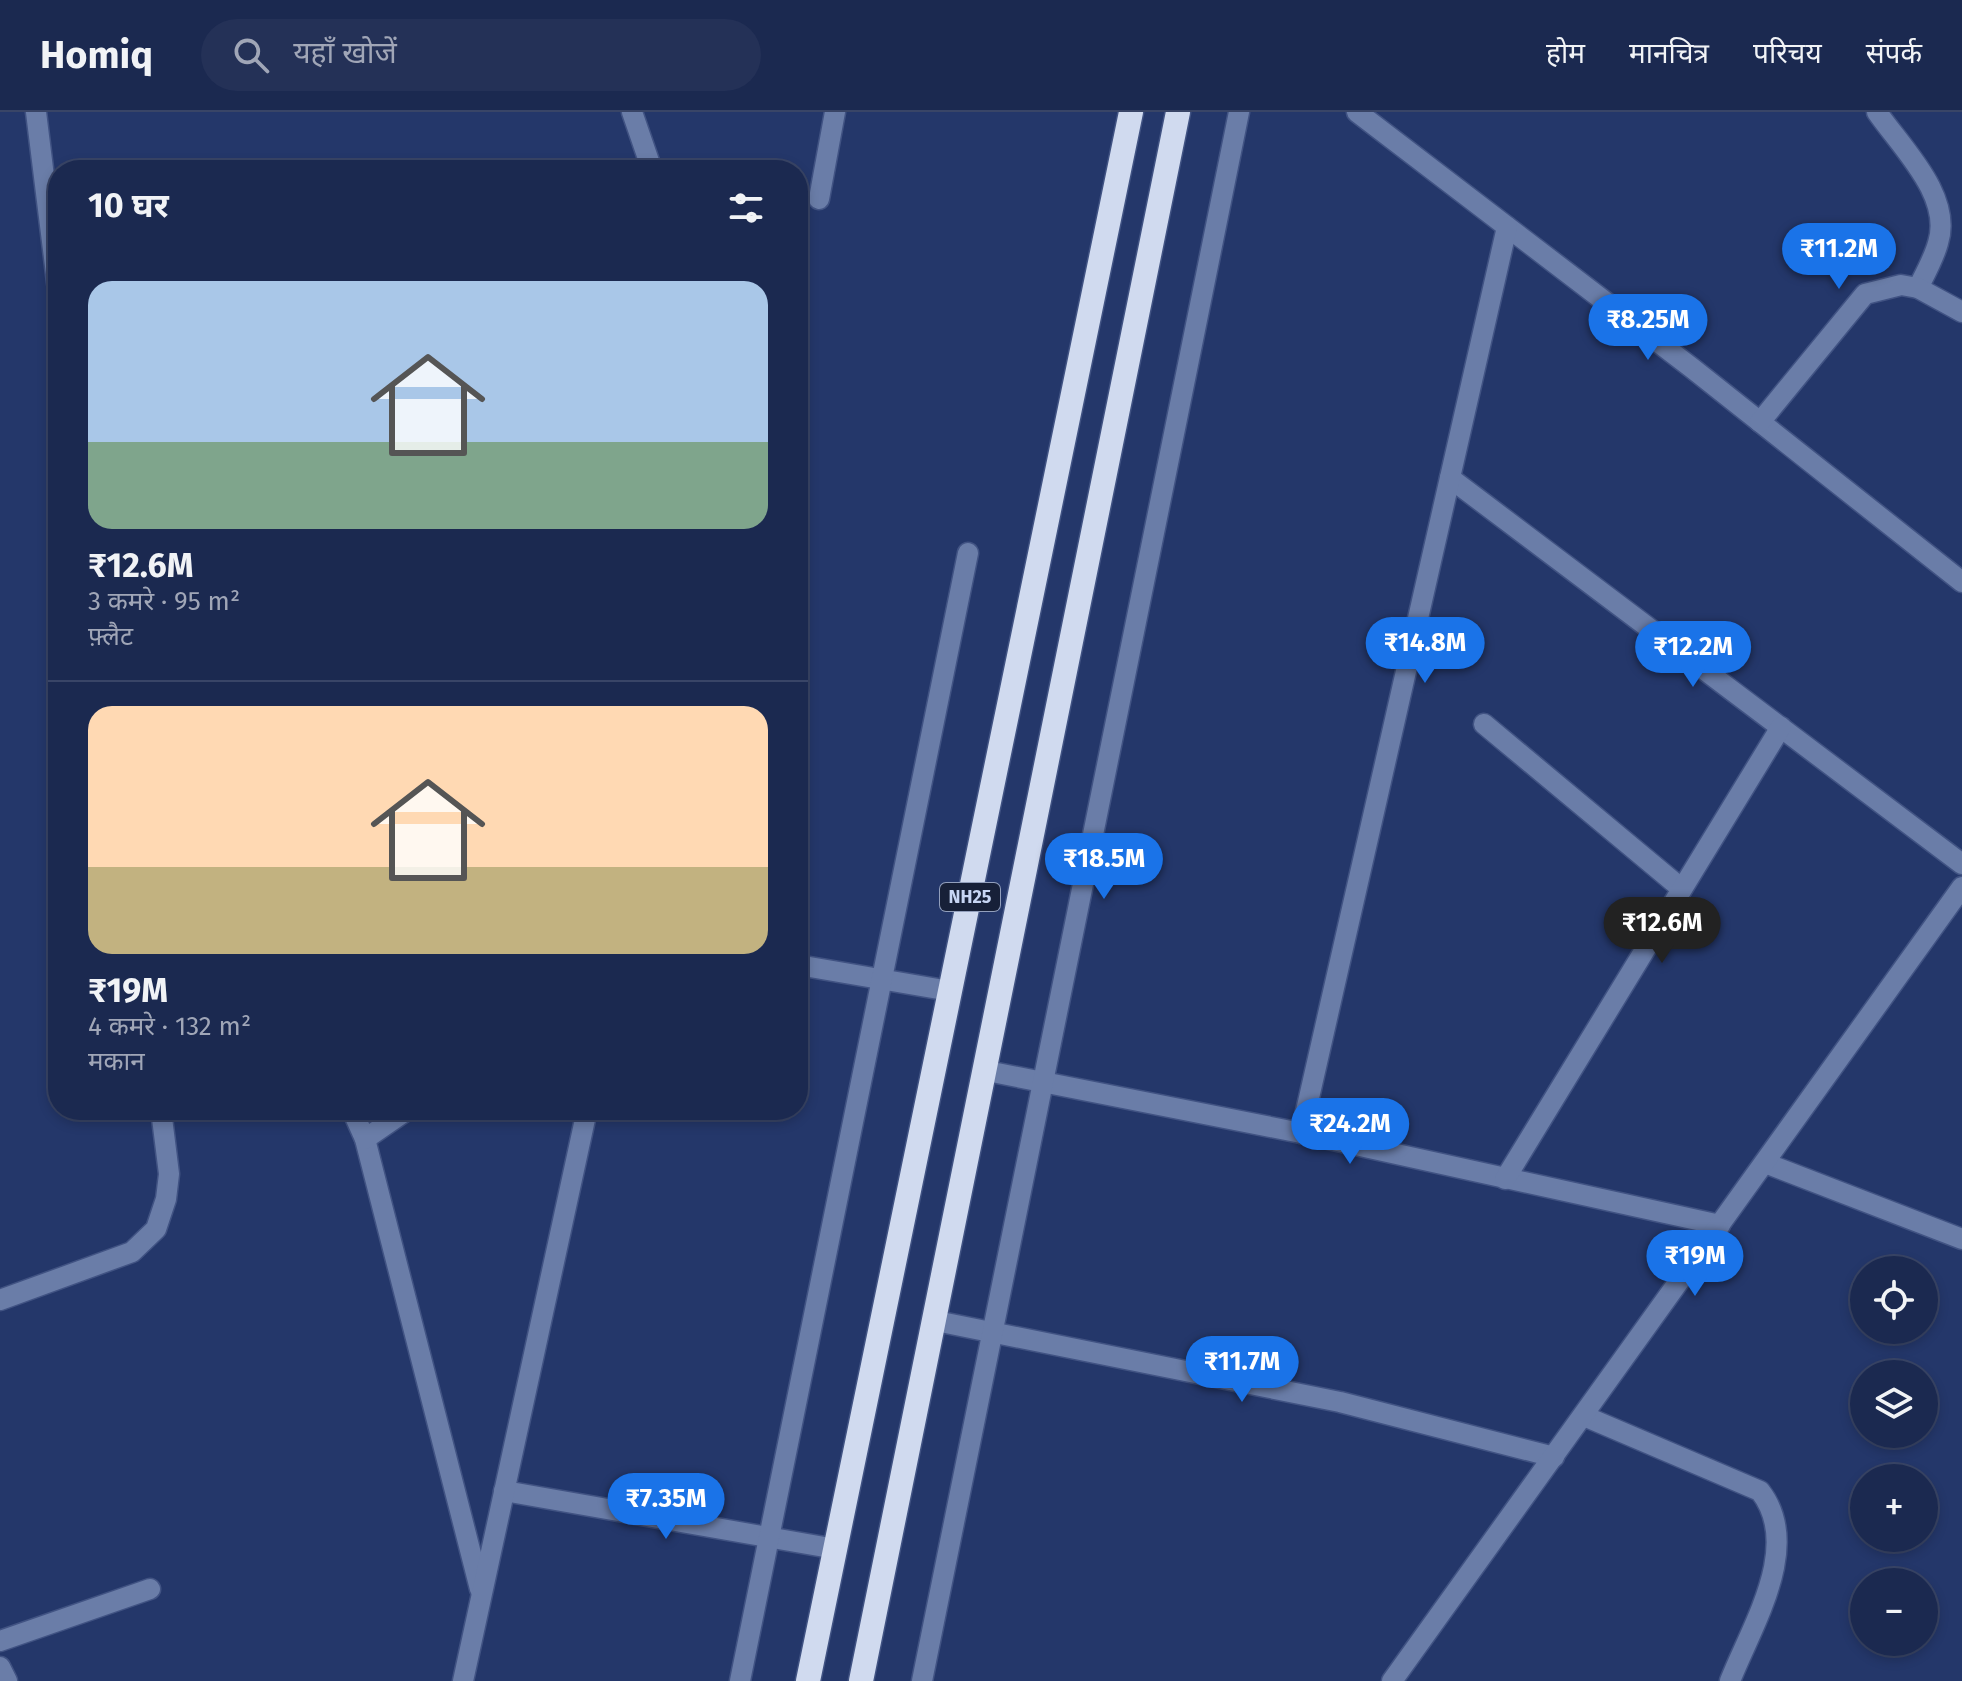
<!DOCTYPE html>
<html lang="hi">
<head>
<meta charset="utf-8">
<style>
	body { margin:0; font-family:"Fira Sans","Noto Sans Devanagari",sans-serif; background:#243157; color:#f1f3f6; height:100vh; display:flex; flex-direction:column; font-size:30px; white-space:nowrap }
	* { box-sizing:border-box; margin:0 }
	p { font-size:26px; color:#a0a6b7 }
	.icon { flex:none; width:44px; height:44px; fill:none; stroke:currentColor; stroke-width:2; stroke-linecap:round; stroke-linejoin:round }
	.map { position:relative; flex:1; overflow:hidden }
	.sheet { position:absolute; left:48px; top:48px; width:760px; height:960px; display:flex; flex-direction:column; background:#1b2950; border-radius:32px; box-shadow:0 4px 12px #0003,0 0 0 2px #394567 }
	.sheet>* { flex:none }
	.controls { position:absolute; left:1850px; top:1144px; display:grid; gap:16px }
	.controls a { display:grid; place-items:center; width:88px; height:88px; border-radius:50%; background:#1b2950; box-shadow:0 4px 12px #0003,0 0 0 2px #394567; font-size:40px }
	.price { position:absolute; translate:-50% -68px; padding:0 18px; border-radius:28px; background:#1a73e8; color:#fff; font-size:26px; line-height:52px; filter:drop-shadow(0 2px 4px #0008) }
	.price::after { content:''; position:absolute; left:50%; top:48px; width:24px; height:18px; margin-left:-12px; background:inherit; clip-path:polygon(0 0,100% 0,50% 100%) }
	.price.selected { background:#222; color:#fff }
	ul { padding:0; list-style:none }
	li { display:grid; align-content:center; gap:16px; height:424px; padding:0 40px }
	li+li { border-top:2px solid #394567 }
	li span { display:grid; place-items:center; height:248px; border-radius:24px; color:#555 }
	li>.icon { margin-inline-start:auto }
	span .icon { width:144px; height:144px; fill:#fffc; stroke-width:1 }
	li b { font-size:34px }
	h2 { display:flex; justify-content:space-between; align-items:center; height:96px; padding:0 40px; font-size:34px }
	header { display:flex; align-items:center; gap:48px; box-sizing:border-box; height:112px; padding:0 40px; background:#1b2950; border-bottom:2px solid #394567 }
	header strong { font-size:38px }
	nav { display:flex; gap:44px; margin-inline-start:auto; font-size:28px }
	.search { width:560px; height:72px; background:#243157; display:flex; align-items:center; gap:20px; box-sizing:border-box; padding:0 28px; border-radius:44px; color:#a0a6b7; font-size:30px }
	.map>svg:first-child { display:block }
</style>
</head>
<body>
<header>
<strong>Homiq</strong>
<div class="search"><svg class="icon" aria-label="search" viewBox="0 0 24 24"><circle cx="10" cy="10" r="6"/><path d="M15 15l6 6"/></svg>यहाँ खोजें</div>
<nav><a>होम</a><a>मानचित्र</a><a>परिचय</a><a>संपर्क</a></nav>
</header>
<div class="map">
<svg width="1962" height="1569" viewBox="0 0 1962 1569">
	<rect width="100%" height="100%" fill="#24376a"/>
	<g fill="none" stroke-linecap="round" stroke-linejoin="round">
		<g stroke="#415383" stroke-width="23">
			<g id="minor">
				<polyline points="36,0 58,178"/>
				<polyline points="632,0 652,58"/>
				<polyline points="1357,0 1692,256 1962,470"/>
				<path d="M 1877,0 C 1901,35 1953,84 1938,131 C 1934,146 1925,162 1918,176"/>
				<polyline points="819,87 835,0"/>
				<polyline points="1760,310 1865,182 1901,173 1918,176 1962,200"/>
				<polyline points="1450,366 1962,752"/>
				<polyline points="1484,612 1682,777"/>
				<polyline points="798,853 950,879"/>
				<polyline points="987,959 1301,1021 1720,1113"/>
				<polyline points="352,998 365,1027 480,1477"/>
				<polyline points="1301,1021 1507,115"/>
				<polyline points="365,1027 407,998"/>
				<polyline points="1765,1051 1962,1127"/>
				<polyline points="1505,1067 1781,615"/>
				<polyline points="0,1188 132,1140 156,1117 166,1087 169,1062 161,998"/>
				<polyline points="936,1209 1340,1290 1554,1345"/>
				<path d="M 1584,1304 L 1760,1379 C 1803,1434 1752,1513 1730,1569"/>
				<polyline points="504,1379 836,1437"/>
				<polyline points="0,1529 150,1477"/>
				<polyline points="0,1555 7,1569"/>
				<polyline points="463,1569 587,998"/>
				<polyline points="740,1569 968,441"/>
				<polyline points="922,1569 1239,0"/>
				<polyline points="1392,1569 1962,775"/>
			</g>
		</g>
		<g stroke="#415383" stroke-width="27">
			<g id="highway">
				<polyline points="808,1569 1131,0"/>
				<polyline points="861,1569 1178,0"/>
			</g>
		</g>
		<use href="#minor" stroke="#6a7da8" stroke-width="20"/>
		<use href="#highway" stroke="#d0daef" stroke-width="24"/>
	</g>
	<g text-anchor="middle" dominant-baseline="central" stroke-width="7" stroke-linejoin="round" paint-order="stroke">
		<rect fill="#172038" stroke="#929fbc" stroke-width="2" x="940" y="771" width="60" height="28" rx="6"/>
		<g font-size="18" font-weight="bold" fill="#c7d5f4">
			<text x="970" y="785">NH25</text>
		</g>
	</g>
</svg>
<div class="controls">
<a><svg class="icon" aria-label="locate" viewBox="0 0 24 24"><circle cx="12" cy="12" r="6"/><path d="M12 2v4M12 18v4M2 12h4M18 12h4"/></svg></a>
<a><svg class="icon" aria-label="layers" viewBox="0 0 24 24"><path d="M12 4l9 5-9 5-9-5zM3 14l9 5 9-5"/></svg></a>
<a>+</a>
<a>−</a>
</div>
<b class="price" style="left:1839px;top:179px">₹11.2M</b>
<b class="price" style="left:1648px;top:250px">₹8.25M</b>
<b class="price" style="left:1425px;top:573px">₹14.8M</b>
<b class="price" style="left:1693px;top:577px">₹12.2M</b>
<b class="price" style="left:1104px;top:789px">₹18.5M</b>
<b class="price selected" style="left:1662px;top:853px">₹12.6M</b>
<b class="price" style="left:1350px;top:1054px">₹24.2M</b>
<b class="price" style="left:1695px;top:1186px">₹19M</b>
<b class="price" style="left:1242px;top:1292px">₹11.7M</b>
<b class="price" style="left:666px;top:1429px">₹7.35M</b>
<section class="sheet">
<h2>10 घर<svg class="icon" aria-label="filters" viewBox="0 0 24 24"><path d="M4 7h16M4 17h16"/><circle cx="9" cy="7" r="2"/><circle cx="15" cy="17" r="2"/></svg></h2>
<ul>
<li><span style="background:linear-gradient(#a9c7e8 65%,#7fa58c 0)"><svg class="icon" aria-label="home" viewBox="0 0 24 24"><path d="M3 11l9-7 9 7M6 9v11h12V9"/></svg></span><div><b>₹12.6M</b><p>3 कमरे · 95 m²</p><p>फ़्लैट</p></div></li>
<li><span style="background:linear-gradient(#ffd9b3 65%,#c2b280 0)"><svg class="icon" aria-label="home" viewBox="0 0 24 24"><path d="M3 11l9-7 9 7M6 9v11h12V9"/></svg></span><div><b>₹19M</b><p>4 कमरे · 132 m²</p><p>मकान</p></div></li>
</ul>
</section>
</div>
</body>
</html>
